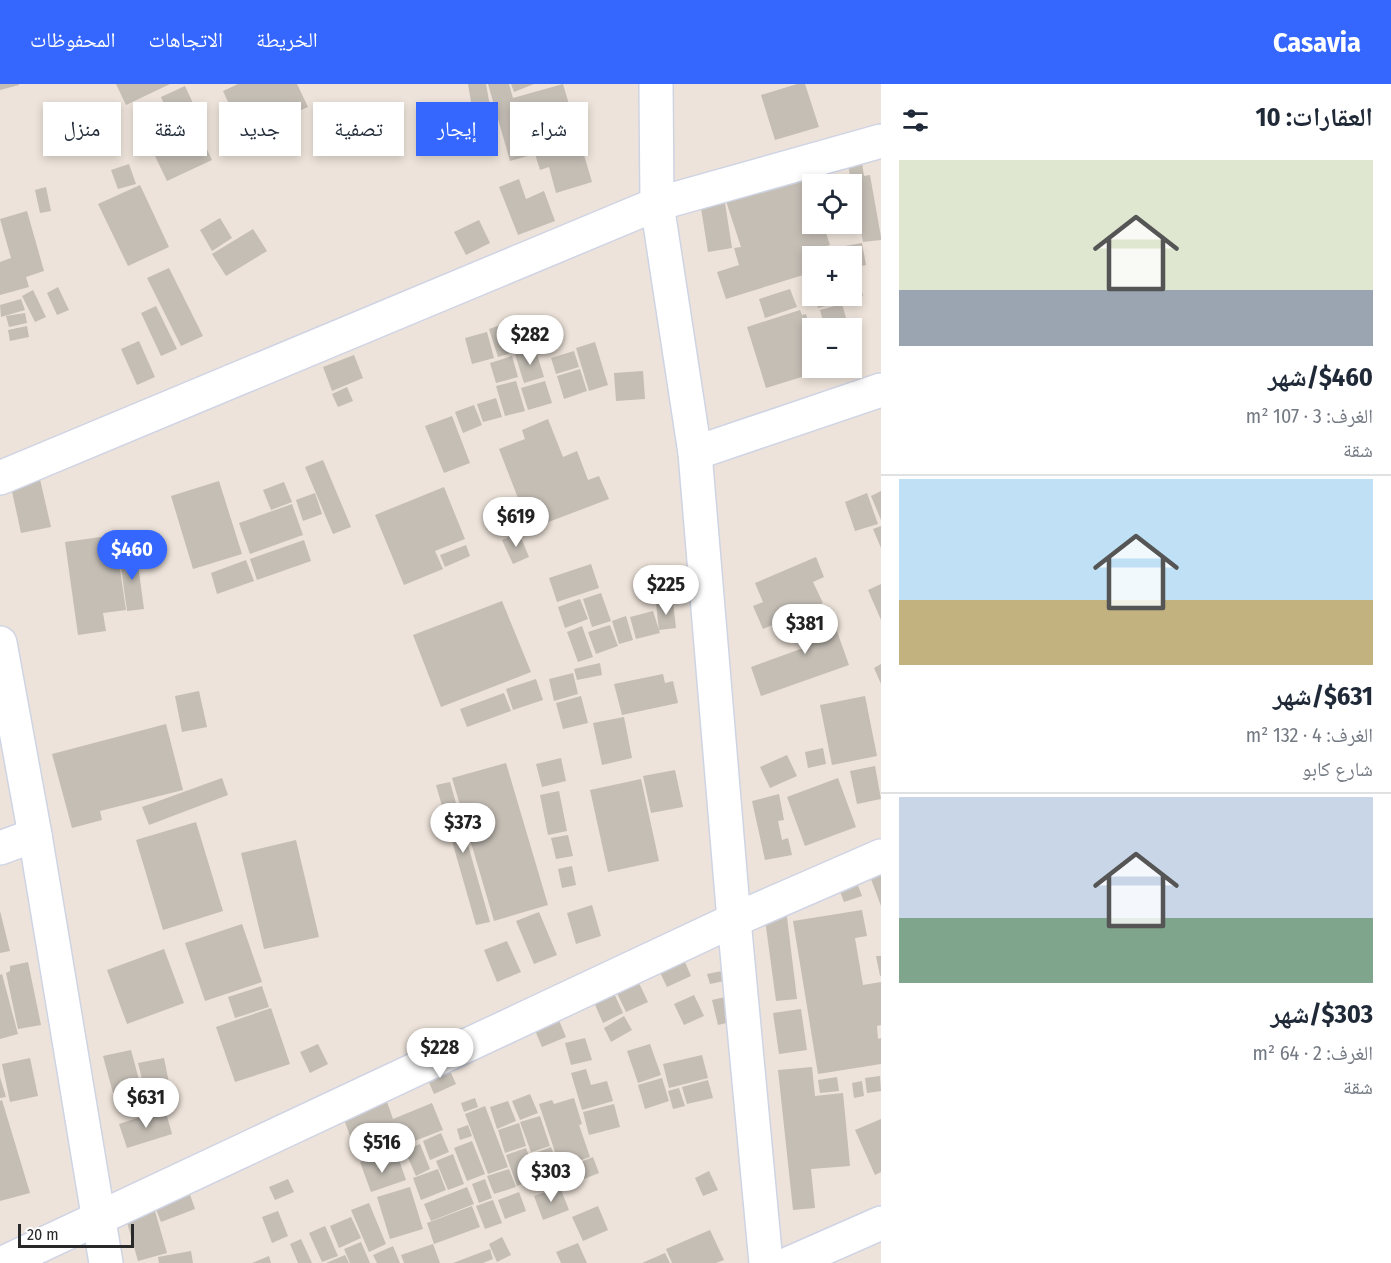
<!DOCTYPE html>
<html lang="ar">
<head>
<meta charset="utf-8">
<style>
	body { margin:0; font-family:"Fira Sans Condensed","Noto Naskh Arabic",sans-serif; background:#f6f6f7; color:#1f2937; direction:rtl; height:100vh; display:flex; flex-direction:column; font-size:22px; white-space:nowrap }
	* { box-sizing:border-box; margin:0 }
	p { font-size:20px; color:#747a83 }
	.icon { flex:none; width:33px; height:33px; fill:none; stroke:currentColor; stroke-width:2; stroke-linecap:round; stroke-linejoin:round }
	.map { position:relative; flex:1; overflow:hidden; direction:ltr }
	.panel { display:flex; flex-direction:column; background:#fff; width:510px }
	.panel>* { flex:none }
	.hud { position:absolute; left:18px; top:18px; width:570px; height:54px; direction:rtl; display:flex; gap:12px }
	.controls { position:absolute; left:802px; top:90px; display:grid; gap:12px }
	.controls a { display:grid; place-items:center; width:60px; height:60px; border-radius:0px; background:#fff; box-shadow:0 3px 9px #0003; font-size:30px }
	.scale { position:absolute; left:18px; bottom:15px; width:116px; box-sizing:border-box; padding-left:6px; border:3px solid #292929; border-top:0; font-size:16px; line-height:21px; white-space:nowrap; color:#292929; -webkit-text-stroke:4px #fff; paint-order:stroke }
	.price { position:absolute; translate:-50% -51px; padding:0 14px; border-radius:21px; background:#fff; color:#222; font-size:20px; line-height:39px; filter:drop-shadow(0 2px 3px #0008) }
	.price::after { content:''; position:absolute; left:50%; top:36px; width:18px; height:14px; margin-left:-9px; background:inherit; clip-path:polygon(0 0,100% 0,50% 100%) }
	.price.current { background:#3567ff; color:#fff }
	ul { padding:0; list-style:none }
	li { display:grid; align-content:center; gap:12px; height:318px; padding:0 18px }
	li+li { border-top:2px solid #e0e1e3 }
	li span { display:grid; place-items:center; height:186px; border-radius:0px; color:#555 }
	li>.icon { margin-inline-start:auto }
	span .icon { width:108px; height:108px; fill:#fffc; stroke-width:1 }
	li b { font-size:26px }
	h2 { display:flex; justify-content:space-between; align-items:center; height:72px; padding:0 18px; font-size:26px }
	.pill { padding:0 21px; border-radius:0px; background:#fff; box-shadow:0 3px 9px #0003; font-size:21px; line-height:54px }
	.pill.current { background:#3567ff; color:#fff }
	header { display:flex; align-items:center; gap:36px; box-sizing:border-box; height:84px; padding:0 30px; background:#3567ff; color:#fff }
	header strong { font-size:28px }
	nav { display:flex; gap:33px; margin-inline-start:auto; font-size:21px }
	main { display:flex; flex:1; min-height:0 }
	.map>svg:first-child { display:block }
</style>
</head>
<body>
<header>
<strong>Casavia</strong>
<nav><a>الخريطة</a><a>الاتجاهات</a><a>المحفوظات</a></nav>
</header>
<main>
<section class="panel">
<h2>العقارات: 10<svg class="icon" aria-label="filters" viewBox="0 0 24 24"><path d="M4 7h16M4 17h16"/><circle cx="9" cy="7" r="2"/><circle cx="15" cy="17" r="2"/></svg></h2>
<ul>
<li><span style="background:linear-gradient(#dfe7d0 70%,#9aa5b1 0)"><svg class="icon" aria-label="home" viewBox="0 0 24 24"><path d="M3 11l9-7 9 7M6 9v11h12V9"/></svg></span><div><b>$460/شهر</b><p>الغرف: 3 · 107 m²</p><p>شقة</p></div></li>
<li><span style="background:linear-gradient(#bfe0f5 65%,#c2b280 0)"><svg class="icon" aria-label="home" viewBox="0 0 24 24"><path d="M3 11l9-7 9 7M6 9v11h12V9"/></svg></span><div><b>$631/شهر</b><p>الغرف: 4 · 132 m²</p><p>شارع كابو</p></div></li>
<li><span style="background:linear-gradient(#c9d6e8 65%,#7fa58c 0)"><svg class="icon" aria-label="home" viewBox="0 0 24 24"><path d="M3 11l9-7 9 7M6 9v11h12V9"/></svg></span><div><b>$303/شهر</b><p>الغرف: 2 · 64 m²</p><p>شقة</p></div></li>
</ul>
</section>
<div class="map">
<svg width="881" height="1179" viewBox="0 0 881 1179">
	<rect width="100%" height="100%" fill="#ede3da"/>
	<g fill="#c4beb5">
		<polygon points="0,0 19,0 19,1 0,6"/>
		<polygon points="116,0 170,0 126,21"/>
		<polygon points="238,0 297,0 308,23 244,52 223,7"/>
		<polygon points="468,0 486,0 493,39 475,41"/>
		<polygon points="488,0 509,0 513,14 563,0 592,98 556,109 549,83 540,86 535,70 510,77"/>
		<polygon points="511,0 534,0 514,8"/>
		<polygon points="797,0 805,0 819,43 775,56 761,11"/>
		<polygon points="185,2 203,41 178,52 161,13"/>
		<polygon points="111,35 120,59 95,68 86,44"/>
		<polygon points="200,51 212,76 167,97 155,72"/>
		<polygon points="862,78 864,92 870,91 881,153 881,156 863,158 848,81"/>
		<polygon points="129,80 136,100 118,105 111,86"/>
		<polygon points="807,91 813,109 813,140 823,140 830,161 820,164 823,172 813,172 813,188 726,215 717,188 739,181 734,164 741,163 726,117"/>
		<polygon points="519,95 526,115 544,107 555,137 518,151 499,103"/>
		<polygon points="140,101 169,163 128,182 98,120"/>
		<polygon points="46,103 51,127 40,129 35,106"/>
		<polygon points="725,119 732,164 708,168 701,124"/>
		<polygon points="27,127 44,187 26,193 29,203 0,211 0,178 11,174 0,135"/>
		<polygon points="220,134 232,154 212,167 200,146"/>
		<polygon points="479,136 490,159 466,171 454,148"/>
		<polygon points="253,145 267,167 226,192 212,170"/>
		<polygon points="862,159 866,181 852,184 852,172 847,172 845,162"/>
		<polygon points="169,184 203,252 181,262 147,194"/>
		<polygon points="856,186 863,212 818,224 815,212 852,212 852,187"/>
		<polygon points="58,203 69,226 57,231 47,209"/>
		<polygon points="790,205 797,223 765,234 759,215"/>
		<polygon points="33,206 46,233 35,238 22,212"/>
		<polygon points="21,215 25,226 1,233 0,221"/>
		<polygon points="842,220 849,244 825,244 820,226"/>
		<polygon points="156,222 177,265 161,272 141,229"/>
		<polygon points="800,226 802,231 806,230 809,241 817,239 819,244 813,244 813,284 831,284 766,304 747,243"/>
		<polygon points="25,229 27,239 9,243 6,232"/>
		<polygon points="524,233 533,262 498,273 489,245"/>
		<polygon points="27,242 29,253 10,257 8,246"/>
		<polygon points="487,248 494,274 472,280 465,254"/>
		<polygon points="139,257 155,293 137,301 121,265"/>
		<polygon points="595,258 608,301 589,307 576,264"/>
		<polygon points="535,264 544,293 524,299 515,270"/>
		<polygon points="574,267 579,283 556,290 551,274"/>
		<polygon points="354,271 363,294 332,307 323,283"/>
		<polygon points="512,272 518,293 496,299 490,279"/>
		<polygon points="580,285 587,307 564,315 557,292"/>
		<polygon points="643,287 645,315 616,317 614,289"/>
		<polygon points="516,297 525,327 505,332 496,302"/>
		<polygon points="545,297 552,319 528,326 521,304"/>
		<polygon points="347,303 353,317 338,323 332,310"/>
		<polygon points="496,314 502,333 483,338 477,320"/>
		<polygon points="474,321 482,341 463,349 455,328"/>
		<polygon points="452,332 470,379 444,389 425,342"/>
		<polygon points="548,335 563,373 577,367 588,396 599,392 609,415 530,445 499,365 525,355 522,346"/>
		<polygon points="323,376 351,443 333,450 305,383"/>
		<polygon points="39,391 51,443 21,449 10,398"/>
		<polygon points="219,397 242,470 193,485 171,412"/>
		<polygon points="284,398 292,418 271,426 263,406"/>
		<polygon points="444,403 465,455 435,467 443,485 404,501 375,431"/>
		<polygon points="881,407 881,436 871,412"/>
		<polygon points="315,409 322,430 303,437 296,416"/>
		<polygon points="867,409 878,440 855,447 845,418"/>
		<polygon points="292,420 303,451 250,470 239,439"/>
		<polygon points="881,442 881,464 873,445"/>
		<polygon points="519,449 529,473 513,480 502,456"/>
		<polygon points="115,451 126,526 103,529 106,547 78,551 65,458"/>
		<polygon points="304,456 311,477 257,496 250,475"/>
		<polygon points="466,461 470,472 445,483 440,471"/>
		<polygon points="136,466 144,525 127,527 119,469"/>
		<polygon points="816,473 824,493 813,498 823,519 763,545 753,522 763,518 755,499"/>
		<polygon points="246,476 254,497 217,510 211,489"/>
		<polygon points="591,480 599,504 557,518 549,494"/>
		<polygon points="881,500 881,536 868,506"/>
		<polygon points="601,509 611,537 592,543 583,515"/>
		<polygon points="580,515 588,535 565,544 558,523"/>
		<polygon points="502,517 531,588 441,623 413,551"/>
		<polygon points="673,518 676,544 659,546 656,520"/>
		<polygon points="828,522 849,581 761,612 751,583 806,563 796,534"/>
		<polygon points="653,527 660,549 636,555 630,533"/>
		<polygon points="626,532 633,556 619,560 612,537"/>
		<polygon points="610,541 618,562 596,570 588,548"/>
		<polygon points="582,542 593,573 578,578 567,548"/>
		<polygon points="600,579 602,591 577,596 574,585"/>
		<polygon points="881,580 881,600 874,584"/>
		<polygon points="573,589 578,610 554,617 549,595"/>
		<polygon points="663,590 665,599 673,597 678,619 622,631 614,600"/>
		<polygon points="536,595 543,616 513,626 506,605"/>
		<polygon points="199,607 207,643 182,648 175,612"/>
		<polygon points="504,609 511,627 467,643 460,625"/>
		<polygon points="581,612 588,639 563,645 556,619"/>
		<polygon points="865,612 877,672 832,681 820,621"/>
		<polygon points="624,633 632,674 602,681 593,639"/>
		<polygon points="166,640 183,706 100,727 102,736 72,744 52,670"/>
		<polygon points="823,664 826,680 808,684 805,668"/>
		<polygon points="787,671 797,692 770,704 760,683"/>
		<polygon points="561,674 566,697 542,703 536,680"/>
		<polygon points="506,679 548,821 494,837 452,694"/>
		<polygon points="875,682 881,715 857,720 850,687"/>
		<polygon points="675,686 683,723 651,729 643,692"/>
		<polygon points="222,694 228,711 149,741 142,723"/>
		<polygon points="838,694 856,743 805,762 787,713"/>
		<polygon points="641,695 659,777 608,788 590,706"/>
		<polygon points="450,698 490,838 476,841 436,701"/>
		<polygon points="559,707 567,747 548,751 540,711"/>
		<polygon points="779,710 784,736 778,737 782,756 788,754 792,771 765,776 752,717"/>
		<polygon points="196,738 223,827 163,846 136,756"/>
		<polygon points="568,751 573,772 556,775 551,754"/>
		<polygon points="296,756 319,853 264,865 241,769"/>
		<polygon points="572,782 576,801 562,804 558,785"/>
		<polygon points="881,783 881,822 868,787"/>
		<polygon points="854,791 862,812 844,818 836,797"/>
		<polygon points="592,821 601,852 576,860 567,829"/>
		<polygon points="786,825 797,915 776,917 764,828"/>
		<polygon points="862,826 867,852 855,854 863,901 881,898 881,941 877,942 878,955 881,954 881,980 818,990 793,837"/>
		<polygon points="0,827 10,867 0,869"/>
		<polygon points="539,828 557,871 534,880 516,837"/>
		<polygon points="242,840 262,898 205,917 185,859"/>
		<polygon points="507,857 521,888 497,898 484,866"/>
		<polygon points="164,865 184,919 127,940 107,886"/>
		<polygon points="681,869 691,892 667,903 656,880"/>
		<polygon points="876,872 881,872 881,892 880,892"/>
		<polygon points="28,878 41,941 18,945 6,889 10,887 10,882"/>
		<polygon points="722,887 724,897 710,900 707,890"/>
		<polygon points="2,890 18,950 0,955 0,891"/>
		<polygon points="637,895 648,918 626,928 615,905"/>
		<polygon points="262,902 269,923 235,934 228,913"/>
		<polygon points="613,907 623,929 603,939 593,916"/>
		<polygon points="694,911 704,932 684,941 674,920"/>
		<polygon points="725,913 731,938 718,941 712,916"/>
		<polygon points="271,924 290,980 235,998 216,943"/>
		<polygon points="801,925 807,966 779,970 773,929"/>
		<polygon points="555,927 566,953 542,963 531,937"/>
		<polygon points="624,932 632,946 611,958 604,944"/>
		<polygon points="585,954 592,976 571,981 565,959"/>
		<polygon points="318,960 328,980 310,989 300,968"/>
		<polygon points="650,960 661,991 638,999 627,967"/>
		<polygon points="131,966 141,1003 113,1009 103,972"/>
		<polygon points="702,971 708,994 669,1004 663,980"/>
		<polygon points="30,974 38,1012 10,1018 2,980"/>
		<polygon points="164,974 169,999 144,1003 138,979"/>
		<polygon points="447,980 456,1000 434,1010 425,989"/>
		<polygon points="812,983 815,1012 843,1009 850,1082 811,1085 815,1124 793,1126 778,986"/>
		<polygon points="586,985 591,1001 607,997 613,1017 582,1026 571,989"/>
		<polygon points="880,992 881,1007 867,1009 865,994"/>
		<polygon points="0,993 6,1013 0,1014"/>
		<polygon points="837,993 839,1007 820,1009 818,996"/>
		<polygon points="662,994 669,1017 645,1025 638,1001"/>
		<polygon points="708,996 713,1014 687,1020 682,1003"/>
		<polygon points="862,997 864,1012 854,1014 852,999"/>
		<polygon points="679,1004 685,1022 673,1025 668,1007"/>
		<polygon points="530,1010 538,1029 520,1036 512,1017"/>
		<polygon points="475,1014 478,1023 464,1028 461,1019"/>
		<polygon points="574,1014 582,1040 579,1041 590,1073 560,1083 539,1020 552,1016 554,1020"/>
		<polygon points="386,1015 393,1035 432,1019 443,1046 404,1061 394,1037 396,1044 390,1047 396,1063 378,1069 376,1066 366,1069 368,1073 359,1076 342,1030"/>
		<polygon points="2,1016 30,1109 0,1117 0,1017"/>
		<polygon points="508,1017 516,1037 497,1045 490,1023"/>
		<polygon points="614,1020 620,1043 589,1051 583,1028"/>
		<polygon points="485,1022 508,1083 488,1090 465,1030"/>
		<polygon points="165,1025 172,1050 127,1064 119,1040"/>
		<polygon points="540,1032 550,1062 531,1068 520,1038"/>
		<polygon points="881,1035 881,1088 875,1091 855,1046"/>
		<polygon points="519,1039 526,1062 505,1069 498,1046"/>
		<polygon points="468,1041 472,1052 460,1056 457,1045"/>
		<polygon points="441,1049 449,1068 430,1076 423,1057"/>
		<polygon points="472,1057 485,1090 467,1097 454,1064"/>
		<polygon points="420,1060 430,1085 416,1092 405,1067"/>
		<polygon points="551,1063 560,1085 538,1093 530,1071"/>
		<polygon points="526,1064 537,1094 517,1102 506,1071"/>
		<polygon points="453,1070 464,1100 448,1106 436,1077"/>
		<polygon points="374,1073 378,1084 399,1076 406,1096 371,1108 360,1078"/>
		<polygon points="593,1073 599,1089 584,1095 578,1079"/>
		<polygon points="438,1085 446,1106 421,1116 413,1094"/>
		<polygon points="509,1085 516,1103 494,1110 487,1092"/>
		<polygon points="709,1087 718,1106 703,1112 695,1094"/>
		<polygon points="288,1095 294,1108 275,1116 269,1103"/>
		<polygon points="485,1095 492,1114 479,1119 472,1100"/>
		<polygon points="187,1102 195,1125 161,1138 152,1115"/>
		<polygon points="410,1103 423,1145 390,1155 377,1113"/>
		<polygon points="467,1103 474,1120 431,1137 424,1120"/>
		<polygon points="560,1103 569,1126 543,1136 534,1112"/>
		<polygon points="519,1108 526,1127 505,1135 498,1116"/>
		<polygon points="493,1116 502,1139 485,1145 476,1122"/>
		<polygon points="369,1119 386,1160 369,1168 351,1126"/>
		<polygon points="153,1120 167,1169 138,1177 124,1128"/>
		<polygon points="472,1122 480,1143 434,1160 427,1139"/>
		<polygon points="598,1122 608,1146 583,1157 572,1133"/>
		<polygon points="278,1127 288,1152 272,1159 262,1133"/>
		<polygon points="351,1133 361,1154 339,1164 330,1142"/>
		<polygon points="325,1142 338,1172 322,1178 309,1149"/>
		<polygon points="710,1146 724,1176 716,1179 672,1179 666,1165"/>
		<polygon points="502,1153 511,1171 497,1178 489,1160"/>
		<polygon points="301,1155 312,1179 298,1179 290,1160"/>
		<polygon points="361,1158 370,1179 350,1179 344,1165"/>
		<polygon points="578,1159 587,1179 561,1179 556,1168"/>
		<polygon points="433,1160 440,1179 404,1179 401,1171"/>
		<polygon points="393,1162 400,1179 377,1179 373,1171"/>
		<polygon points="490,1165 493,1175 483,1179 453,1179"/>
		<polygon points="191,1167 193,1179 159,1179 158,1173"/>
		<polygon points="665,1169 670,1179 642,1179"/>
		<polygon points="345,1171 349,1179 326,1179"/>
		<polygon points="269,1172 271,1179 252,1179"/>
	</g>
	<g fill="none" stroke-linecap="round" stroke-linejoin="round">
		<g stroke="#cfd4e4" stroke-width="36">
			<g id="minor">
				<polyline points="656,0 657,120 695,369 734,836 766,1179"/>
				<polyline points="695,369 881,306"/>
				<polyline points="0,394 657,120 881,57"/>
				<polyline points="0,559 35,751 106,1179"/>
				<polyline points="0,764 35,751"/>
				<polyline points="3,1179 734,836 881,772"/>
				<polyline points="790,1179 881,1139"/>
			</g>
		</g>
		<use href="#minor" stroke="#fff" stroke-width="33"/>
	</g>
</svg>
<div class="controls">
<a><svg class="icon" aria-label="locate" viewBox="0 0 24 24"><circle cx="12" cy="12" r="6"/><path d="M12 2v4M12 18v4M2 12h4M18 12h4"/></svg></a>
<a>+</a>
<a>−</a>
</div>
<div class="scale">20 m</div>
<b class="price" style="left:530px;top:282px">$282</b>
<b class="price" style="left:516px;top:464px">$619</b>
<b class="price current" style="left:132px;top:497px">$460</b>
<b class="price" style="left:666px;top:532px">$225</b>
<b class="price" style="left:805px;top:571px">$381</b>
<b class="price" style="left:463px;top:770px">$373</b>
<b class="price" style="left:440px;top:995px">$228</b>
<b class="price" style="left:146px;top:1045px">$631</b>
<b class="price" style="left:382px;top:1090px">$516</b>
<b class="price" style="left:551px;top:1119px">$303</b>
<div class="hud">
<a class="pill">شراء</a>
<a class="pill current">إيجار</a>
<a class="pill">تصفية</a>
<a class="pill">جديد</a>
<a class="pill">شقة</a>
<a class="pill">منزل</a>
</div>
</div>
</main>
</body>
</html>
